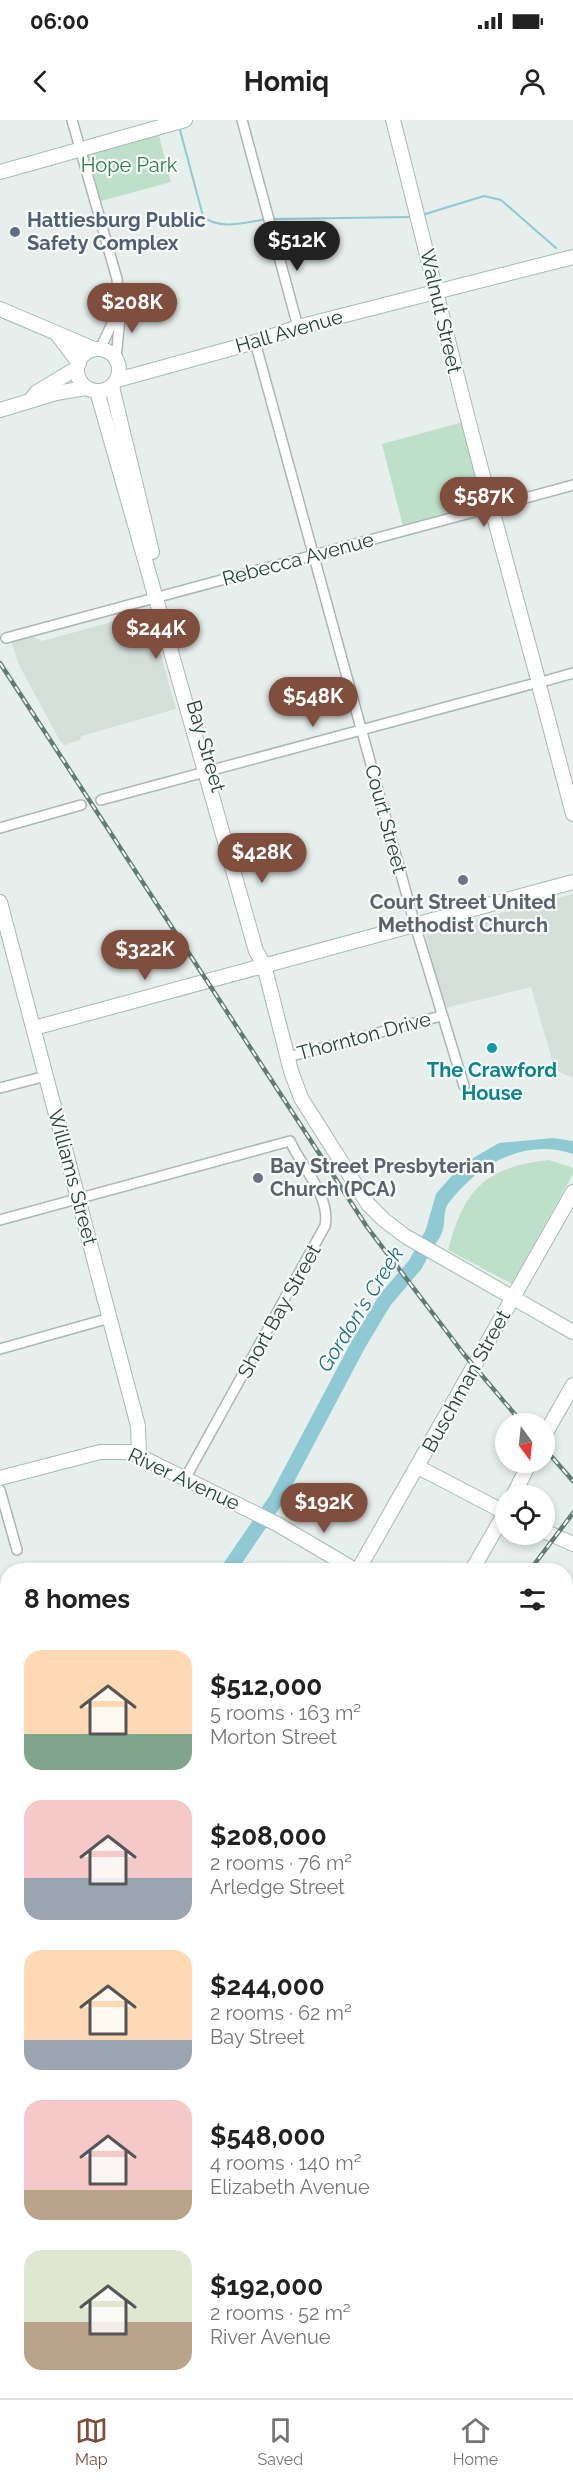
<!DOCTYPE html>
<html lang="en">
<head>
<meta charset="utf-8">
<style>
	body { margin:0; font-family:Raleway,sans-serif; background:#f2f2f2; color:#222; height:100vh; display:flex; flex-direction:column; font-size:22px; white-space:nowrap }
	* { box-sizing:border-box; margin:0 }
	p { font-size:20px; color:#767676 }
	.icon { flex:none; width:33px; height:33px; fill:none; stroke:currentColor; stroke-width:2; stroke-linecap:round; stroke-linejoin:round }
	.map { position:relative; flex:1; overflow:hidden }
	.details { position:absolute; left:0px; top:1443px; width:573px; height:836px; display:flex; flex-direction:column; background:#fff; border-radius:24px 24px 0 0; box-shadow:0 3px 9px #0003 }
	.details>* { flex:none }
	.needle { width:39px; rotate:165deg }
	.controls { position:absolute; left:495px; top:1293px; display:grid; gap:12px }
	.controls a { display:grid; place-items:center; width:60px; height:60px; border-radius:50%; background:#fff; box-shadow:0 3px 9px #0003; font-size:30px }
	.price { position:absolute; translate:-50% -51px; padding:0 14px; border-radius:21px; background:#804e3d; color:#fff; font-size:20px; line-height:39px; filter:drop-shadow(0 2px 3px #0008) }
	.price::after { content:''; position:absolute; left:50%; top:36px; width:18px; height:14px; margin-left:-9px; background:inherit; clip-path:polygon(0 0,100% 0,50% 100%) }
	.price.active { background:#222; color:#fff }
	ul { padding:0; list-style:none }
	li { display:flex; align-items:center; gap:18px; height:150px; padding:0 24px }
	li span { display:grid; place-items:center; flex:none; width:168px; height:120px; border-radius:18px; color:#555 }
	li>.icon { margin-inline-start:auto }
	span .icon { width:72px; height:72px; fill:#fffc; stroke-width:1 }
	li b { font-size:26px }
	h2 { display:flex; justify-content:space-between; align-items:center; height:72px; padding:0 24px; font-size:26px }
	.status { display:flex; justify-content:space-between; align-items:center; height:42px; padding:0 30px; background:#fff; direction:ltr }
	.status svg { height:16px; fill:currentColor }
	header { display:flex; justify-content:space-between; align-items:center; height:78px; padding:0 24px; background:#fff; font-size:27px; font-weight:700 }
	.tabs { display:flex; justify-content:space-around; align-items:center; height:84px; border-top:2px solid #e0e0e0; background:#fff; font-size:16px; color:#767676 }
	.tabs a { display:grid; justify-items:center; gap:3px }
	.tabs .active { color:#804e3d }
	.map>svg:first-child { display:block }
</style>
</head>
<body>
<div class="status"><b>06:00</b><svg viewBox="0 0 49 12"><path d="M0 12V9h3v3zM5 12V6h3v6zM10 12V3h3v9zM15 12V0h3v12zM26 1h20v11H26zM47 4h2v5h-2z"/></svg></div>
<header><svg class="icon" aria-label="back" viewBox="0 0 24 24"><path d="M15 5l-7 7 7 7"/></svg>Homiq<svg class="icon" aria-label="person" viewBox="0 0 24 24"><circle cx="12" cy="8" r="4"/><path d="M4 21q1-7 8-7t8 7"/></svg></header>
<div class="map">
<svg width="573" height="2278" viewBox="0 0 573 2278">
	<rect width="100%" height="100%" fill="#e6efeb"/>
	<g fill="#d4dfda">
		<polygon points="145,493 150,496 176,589 81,616 80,620 65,625 60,621 19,545 11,520 28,515 42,521"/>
		<polygon points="573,774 573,958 555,950 531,867 445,888 425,813"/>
	</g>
	<g fill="#bfe0c8">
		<polygon points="157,8 171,62 94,83 80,29"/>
		<polygon points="467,301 486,385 404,410 382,324"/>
		<path d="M 549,1040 L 573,1048 L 573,1054 L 512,1164 L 448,1130 C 464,1069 485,1047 549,1040 Z"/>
	</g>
	<path fill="#8ec9d4" d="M 553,1018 L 573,1021 L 573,1034 C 524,1017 476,1046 448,1084 C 441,1094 449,1107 436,1123 L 424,1116 L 436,1074 L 461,1045 L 499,1023 Z"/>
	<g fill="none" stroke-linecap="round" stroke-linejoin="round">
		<g stroke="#8ec9d4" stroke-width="2">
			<path d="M 180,10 L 203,96 C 218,111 248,102 267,99"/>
			<polyline points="422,95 484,76 501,80 556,128"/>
			<polyline points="273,99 411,97"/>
		</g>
		<g stroke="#8ec9d4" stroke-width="15">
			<polyline points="228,1450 276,1380 358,1225 385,1180 415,1145 431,1116"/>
			<polyline points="0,1817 8,1801"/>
		</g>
		<g stroke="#a8b8b2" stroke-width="12">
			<g id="street">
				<polyline points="72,0 117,159 120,198 116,238"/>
				<polyline points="242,0 298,207"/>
				<polyline points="255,222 415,805 464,966"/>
				<polyline points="100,229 118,191"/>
				<polyline points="496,386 573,365"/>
				<polyline points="6,518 485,389"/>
				<polyline points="545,561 573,553"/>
				<polyline points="101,680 532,564"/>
				<polyline points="0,708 81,685"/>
				<polyline points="288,937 441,896"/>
				<polyline points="0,968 46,956"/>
				<path d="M 0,1100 L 290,1021 C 302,1048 331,1076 325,1106 L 186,1357"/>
				<polyline points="0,1229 110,1198"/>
				<polyline points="0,1370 17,1430"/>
				<polyline points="0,1706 8,1708"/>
				<polyline points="566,1856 573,1861"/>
				<polyline points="566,1989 573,1993"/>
				<polyline points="0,2084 8,2071"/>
				<polyline points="566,2192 573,2179"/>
				<polyline points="0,2217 8,2222"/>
				<polyline points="1,2278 8,2267"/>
			</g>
		</g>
		<g stroke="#a4bbb3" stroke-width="16">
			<g id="secondary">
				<path d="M 393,0 C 426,127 455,255 490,382"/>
				<polyline points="0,52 185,0"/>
				<polyline points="0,189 94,229"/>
				<polyline points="57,214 79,243"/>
				<circle cx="98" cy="250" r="21"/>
				<polyline points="117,260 255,222 298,207 573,137"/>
				<polyline points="112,267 152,432"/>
				<polyline points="97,271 256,831 264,845 291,951 301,978 368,1084 384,1100 405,1116 573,1212"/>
				<polyline points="33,277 37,272 77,248"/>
				<polyline points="0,290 56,273 86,268"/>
				<polyline points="493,393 537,556"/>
				<polyline points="540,569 573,694"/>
				<polyline points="0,782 138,1306 139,1334"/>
				<polyline points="34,908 573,762"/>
				<polyline points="544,1316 573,1265"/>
				<polyline points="418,1347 506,1393"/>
				<polyline points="0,1358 100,1332 131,1332 277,1404 355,1450"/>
				<polyline points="513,1376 530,1342"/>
				<polyline points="544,1411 573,1424"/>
				<polyline points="358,1450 573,1072"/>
				<polyline points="472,1450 506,1391"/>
				<polyline points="566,1764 573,1751"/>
			</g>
		</g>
		<g stroke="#c2cac8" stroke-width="18">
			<g id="primary">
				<polyline points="566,1965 573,1952"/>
				<polyline points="566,2119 573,2123"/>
			</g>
		</g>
		<use href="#street" stroke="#fff" stroke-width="9"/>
		<use href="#secondary" stroke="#fff" stroke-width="14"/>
		<use href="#primary" stroke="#6aa596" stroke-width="15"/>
		<g stroke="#5f7d75" stroke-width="4.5">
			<g id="rail">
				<polyline points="0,543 367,1107 463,1233 523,1304"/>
				<polyline points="544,1328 573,1361"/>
				<polyline points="530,1450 573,1393"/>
				<polyline points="566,1740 573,1726"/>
				<polyline points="71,2278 77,2271"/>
				<polyline points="132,2278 136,2271"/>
			</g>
		</g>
		<use href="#rail" stroke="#f7fbf9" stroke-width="2" stroke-dasharray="7" stroke-linecap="butt"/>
	</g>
	<circle fill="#5c6f8a" stroke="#f7fbf9" stroke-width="2" cx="15" cy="112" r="6"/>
	<g fill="#6b7280" stroke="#f7fbf9" stroke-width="2">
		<circle cx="463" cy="760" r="6"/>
		<circle cx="258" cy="1058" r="6"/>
	</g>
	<circle fill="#0f9aa8" stroke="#f7fbf9" stroke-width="2" cx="492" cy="928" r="6"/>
	<g text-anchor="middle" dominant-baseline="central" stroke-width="4.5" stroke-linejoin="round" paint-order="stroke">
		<g font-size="20" fill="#2d7a4b" stroke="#f7fbf9">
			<text x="129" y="45">Hope Park</text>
		</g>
		<g font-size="20" font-weight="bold" fill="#4e5e75" stroke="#f7fbf9" text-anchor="start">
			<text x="27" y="100">Hattiesburg Public<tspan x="27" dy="23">Safety Complex</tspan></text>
		</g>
		<g font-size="20" fill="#24423a" stroke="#f7fbf9">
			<text transform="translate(441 191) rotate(77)">Walnut Street</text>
			<text transform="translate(289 211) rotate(-16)">Hall Avenue</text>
			<text transform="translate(298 439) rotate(-15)">Rebecca Avenue</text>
			<text transform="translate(206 626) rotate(74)">Bay Street</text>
			<text transform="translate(386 699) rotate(75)">Court Street</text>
			<text transform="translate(364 916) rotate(-15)">Thornton Drive</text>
			<text transform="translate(73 1057) rotate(75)">Williams Street</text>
			<text transform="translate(279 1191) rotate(-61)">Short Bay Street</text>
			<text transform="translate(466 1261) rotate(-61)">Buschman Street</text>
			<text transform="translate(184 1359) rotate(25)">River Avenue</text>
		</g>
		<g font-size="20" font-weight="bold" fill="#5b616d" stroke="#f7fbf9">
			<text x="463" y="782">Court Street United<tspan x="463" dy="23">Methodist Church</tspan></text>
			<text x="270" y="1046" text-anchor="start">Bay Street Presbyterian<tspan x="270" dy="23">Church (PCA)</tspan></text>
		</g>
		<g font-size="20" font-weight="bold" fill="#0d838f" stroke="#f7fbf9">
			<text x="492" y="950">The Crawford<tspan x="492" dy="23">House</tspan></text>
		</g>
		<g font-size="21" font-style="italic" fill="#1c6f80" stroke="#f7fbf9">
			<text transform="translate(360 1189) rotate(-58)">Gordon's Creek</text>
		</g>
	</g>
</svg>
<div class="controls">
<a><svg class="needle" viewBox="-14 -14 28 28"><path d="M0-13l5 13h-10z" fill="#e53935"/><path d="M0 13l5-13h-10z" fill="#767676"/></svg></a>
<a><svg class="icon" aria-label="locate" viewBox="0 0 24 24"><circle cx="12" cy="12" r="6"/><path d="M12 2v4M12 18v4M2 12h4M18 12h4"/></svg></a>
</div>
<b class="price active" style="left:297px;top:152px">$512K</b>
<b class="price" style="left:132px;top:214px">$208K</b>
<b class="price" style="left:484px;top:408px">$587K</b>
<b class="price" style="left:156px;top:540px">$244K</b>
<b class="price" style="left:313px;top:608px">$548K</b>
<b class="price" style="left:262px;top:764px">$428K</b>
<b class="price" style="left:145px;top:861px">$322K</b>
<b class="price" style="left:324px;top:1414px">$192K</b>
<section class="details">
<h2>8 homes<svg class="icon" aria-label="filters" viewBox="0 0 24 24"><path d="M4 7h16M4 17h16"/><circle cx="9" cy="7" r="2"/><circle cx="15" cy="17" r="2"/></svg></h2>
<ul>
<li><span style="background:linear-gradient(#ffd9b3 70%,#7fa58c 0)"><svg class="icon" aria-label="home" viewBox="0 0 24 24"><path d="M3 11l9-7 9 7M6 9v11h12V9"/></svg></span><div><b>$512,000</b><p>5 rooms · 163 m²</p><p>Morton Street</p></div></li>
<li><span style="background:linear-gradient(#f6c9c9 65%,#9aa5b1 0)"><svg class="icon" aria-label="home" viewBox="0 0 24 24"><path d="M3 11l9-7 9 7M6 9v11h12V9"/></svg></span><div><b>$208,000</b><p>2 rooms · 76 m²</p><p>Arledge Street</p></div></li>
<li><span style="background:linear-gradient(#ffd9b3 75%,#9aa5b1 0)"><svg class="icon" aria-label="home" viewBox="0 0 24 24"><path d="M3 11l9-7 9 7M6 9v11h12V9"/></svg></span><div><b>$244,000</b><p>2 rooms · 62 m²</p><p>Bay Street</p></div></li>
<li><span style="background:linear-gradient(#f6c9c9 75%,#b9a48a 0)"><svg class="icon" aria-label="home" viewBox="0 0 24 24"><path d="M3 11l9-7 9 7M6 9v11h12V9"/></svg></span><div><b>$548,000</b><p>4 rooms · 140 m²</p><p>Elizabeth Avenue</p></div></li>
<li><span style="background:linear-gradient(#dfe7d0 60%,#b9a48a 0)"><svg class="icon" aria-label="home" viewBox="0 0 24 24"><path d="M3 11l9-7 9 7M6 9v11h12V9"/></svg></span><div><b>$192,000</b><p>2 rooms · 52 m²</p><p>River Avenue</p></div></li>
</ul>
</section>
</div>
<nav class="tabs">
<a class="active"><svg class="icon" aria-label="map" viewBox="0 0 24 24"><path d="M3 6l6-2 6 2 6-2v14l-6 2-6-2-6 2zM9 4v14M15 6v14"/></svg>Map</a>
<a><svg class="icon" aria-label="saved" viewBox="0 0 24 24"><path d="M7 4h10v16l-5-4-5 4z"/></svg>Saved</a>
<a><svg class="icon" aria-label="home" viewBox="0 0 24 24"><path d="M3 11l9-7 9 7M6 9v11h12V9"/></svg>Home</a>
</nav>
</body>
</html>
